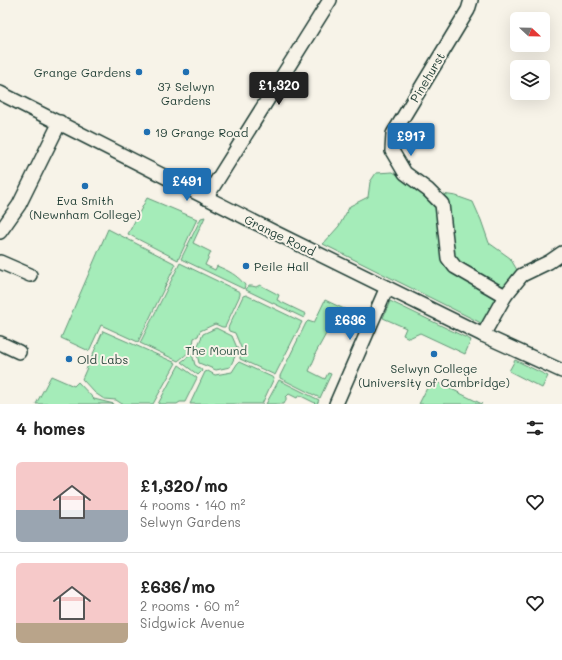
<!DOCTYPE html>
<html lang="en">
<head>
<meta charset="utf-8">
<style>
	body { margin:0; font-family:Mali,sans-serif; background:#f6f6f6; color:#222; height:100vh; display:flex; flex-direction:column; font-size:15px; white-space:nowrap }
	* { box-sizing:border-box; margin:0 }
	p { font-size:13px; color:#767676 }
	.icon { flex:none; width:22px; height:22px; fill:none; stroke:currentColor; stroke-width:2; stroke-linecap:round; stroke-linejoin:round }
	.map { position:relative; height:404px; overflow:hidden }
	.details { display:flex; flex-direction:column; background:#fff; flex:1 }
	.details>* { flex:none }
	.needle { width:26px; rotate:112deg }
	.fabs { position:absolute; left:510px; top:12px; display:grid; gap:8px }
	.fabs a { display:grid; place-items:center; width:40px; height:40px; border-radius:6px; background:#fff; box-shadow:0 4px 16px #0002; font-size:20px }
	.price { position:absolute; translate:-50% -34px; padding:0 9px; border-radius:4px; background:#1f6fb2; color:#fff; font-size:13px; line-height:26px; filter:drop-shadow(0 1px 2px #0008) }
	.price::after { content:''; position:absolute; left:50%; top:24px; width:12px; height:9px; margin-left:-6px; background:inherit; clip-path:polygon(0 0,100% 0,50% 100%) }
	.price.selected { background:#222; color:#fff }
	ul { padding:0; list-style:none }
	li { display:flex; align-items:center; gap:12px; height:100px; padding:0 16px }
	li+li { border-top:1px solid #e0e0e0 }
	li span { display:grid; place-items:center; flex:none; width:112px; height:80px; border-radius:6px; color:#555 }
	li>.icon { margin-inline-start:auto }
	span .icon { width:48px; height:48px; fill:#fffc; stroke-width:1 }
	li b { font-size:17px }
	h2 { display:flex; justify-content:space-between; align-items:center; height:48px; padding:0 16px; font-size:17px }
	.map>svg:first-child { display:block }
</style>
</head>
<body>
<div class="map">
<svg width="562" height="404" viewBox="0 0 562 404">
	<rect width="100%" height="100%" fill="#f7f3e8"/>
	<filter id="ink" filterUnits="userSpaceOnUse"><feTurbulence type="fractalNoise" baseFrequency=".025" numOctaves="2"/><feDisplacementMap in="SourceGraphic" scale="8" xChannelSelector="R" yChannelSelector="G"/><feConvolveMatrix kernelMatrix="1 2 1 2 8 2 1 2 1" color-interpolation-filters="sRGB"/></filter>
	<g filter="url(#ink)">
		<g fill="#a5ecb9" stroke="#629476">
			<polygon points="393,172 422,191 456,196 473,202 481,220 489,243 510,258 517,270 495,298 491,313 483,324 323,244 339,226 350,206 368,197 370,182 376,173"/>
			<polygon points="147,198 197,219 178,260 128,234"/>
			<path d="M 205,217 L 193,243 L 211,252 L 205,265 L 215,270 L 217,266 C 229,271 237,275 245,285 L 244,289 L 181,259 L 201,218 Z"/>
			<polygon points="108,229 174,263 175,266 138,342 101,325 89,351 61,338"/>
			<path d="M 180,263 L 240,292 L 240,295 L 225,327 L 222,327 L 215,324 L 200,331 L 198,336 L 194,338 C 193,350 188,353 178,361 L 140,343 Z"/>
			<polygon points="260,285 279,295 277,300 306,314 304,318 246,290 248,286 252,286 256,287"/>
			<polygon points="246,295 302,322 275,375 240,359 240,356 242,350 235,333 229,331 228,328 243,296"/>
			<polygon points="325,300 359,316 351,332 332,323 315,354 316,355 309,371 325,379 328,373 331,374 320,398 280,378 280,376 306,323 308,321 314,323"/>
			<polygon points="390,301 471,340 465,354 420,333 409,338 403,335 406,328 383,318"/>
			<polygon points="216,328 232,336 238,350 230,367 216,370 199,363 196,350 203,334"/>
			<polygon points="103,331 176,363 153,404 122,404 116,400 104,399 95,393 82,379"/>
			<polygon points="192,354 195,365 201,369 202,371 198,375 181,362"/>
			<polygon points="515,360 548,376 542,388 509,371"/>
			<polygon points="239,362 274,378 262,404 190,404 205,372 208,371 215,375 232,372 237,364"/>
			<polygon points="179,365 197,378 185,402 180,402 177,404 158,404"/>
			<polygon points="51,376 74,386 78,382 94,399 114,404 36,404"/>
			<polygon points="279,380 319,400 317,404 314,404 315,403 299,395 297,398 289,394 286,397 286,400 284,404 266,404"/>
			<polygon points="433,381 437,382 482,404 419,404 430,382"/>
		</g>
		<g fill="none" stroke-linecap="round" stroke-linejoin="round">
			<g stroke="#1f3d34" stroke-width="16">
				<g id="minor">
					<polyline points="471,0 468,10 393,134 392,151 405,173 428,190 442,204 448,258 455,267 505,296"/>
					<polyline points="0,93 274,232 483,335 562,371"/>
					<polyline points="206,198 330,0"/>
					<polyline points="0,232 19,205 60,122"/>
					<polyline points="0,262 30,275"/>
					<polyline points="483,335 505,296 522,275 549,262 562,253"/>
					<polyline points="0,343 19,352"/>
					<polyline points="336,404 387,287"/>
				</g>
			</g>
			<use href="#minor" stroke="#f7f3e8" stroke-width="13"/>
		</g>
	</g>
	<g fill="#1f6fb2" stroke="#f7f3e8" stroke-width="1.5">
		<circle cx="139" cy="72" r="4"/>
		<circle cx="186" cy="72" r="4"/>
		<circle cx="147" cy="132" r="4"/>
		<circle cx="85" cy="186" r="4"/>
		<circle cx="246" cy="266" r="4"/>
		<circle cx="434" cy="354" r="4"/>
		<circle cx="69" cy="359" r="4"/>
	</g>
	<g text-anchor="middle" dominant-baseline="central" stroke-width="4" stroke-linejoin="round" paint-order="stroke">
		<g font-size="12" fill="#1f3d34" stroke="#f7f3e8">
			<text x="131" y="72" text-anchor="end">Grange Gardens</text>
			<text x="186" y="86">37 Selwyn<tspan x="186" dy="14">Gardens</tspan></text>
			<text x="155" y="132" text-anchor="start">19 Grange Road</text>
			<text x="85" y="200">Eva Smith<tspan x="85" dy="14">(Newnham College)</tspan></text>
			<text x="254" y="266" text-anchor="start">Peile Hall</text>
			<text x="77" y="359" text-anchor="start">Old Labs</text>
			<text x="434" y="368">Selwyn College<tspan x="434" dy="14">(University of Cambridge)</tspan></text>
		</g>
		<g font-size="12" fill="#1f3d34" stroke="#f7f3e8">
			<text transform="translate(427 77) rotate(-59)">Pinehurst</text>
			<text transform="translate(280 235) rotate(26)">Grange Road</text>
		</g>
		<g font-size="12" fill="#335748" stroke="#f7f3e8">
			<text x="216" y="350">The Mound</text>
		</g>
	</g>
</svg>
<div class="fabs">
<a><svg class="needle" viewBox="-14 -14 28 28"><path d="M0-13l5 13h-10z" fill="#e53935"/><path d="M0 13l5-13h-10z" fill="#767676"/></svg></a>
<a><svg class="icon" aria-label="layers" viewBox="0 0 24 24"><path d="M12 4l9 5-9 5-9-5zM3 14l9 5 9-5"/></svg></a>
</div>
<b class="price selected" style="left:279px;top:106px">£1,320</b>
<b class="price" style="left:411px;top:157px">£917</b>
<b class="price" style="left:187px;top:202px">£491</b>
<b class="price" style="left:350px;top:341px">£636</b>
</div>
<section class="details">
<h2>4 homes<svg class="icon" aria-label="filters" viewBox="0 0 24 24"><path d="M4 7h16M4 17h16"/><circle cx="9" cy="7" r="2"/><circle cx="15" cy="17" r="2"/></svg></h2>
<ul>
<li><span style="background:linear-gradient(#f6c9c9 60%,#9aa5b1 0)"><svg class="icon" aria-label="home" viewBox="0 0 24 24"><path d="M3 11l9-7 9 7M6 9v11h12V9"/></svg></span><div><b>£1,320/mo</b><p>4 rooms · 140 m²</p><p>Selwyn Gardens</p></div><svg class="icon" aria-label="heart" viewBox="0 0 24 24"><path d="M12 20l-8-8c-3-5 5-10 8-4 3-6 11-1 8 4z"/></svg></li>
<li><span style="background:linear-gradient(#f6c9c9 75%,#b9a48a 0)"><svg class="icon" aria-label="home" viewBox="0 0 24 24"><path d="M3 11l9-7 9 7M6 9v11h12V9"/></svg></span><div><b>£636/mo</b><p>2 rooms · 60 m²</p><p>Sidgwick Avenue</p></div><svg class="icon" aria-label="heart" viewBox="0 0 24 24"><path d="M12 20l-8-8c-3-5 5-10 8-4 3-6 11-1 8 4z"/></svg></li>
</ul>
</section>
</body>
</html>
